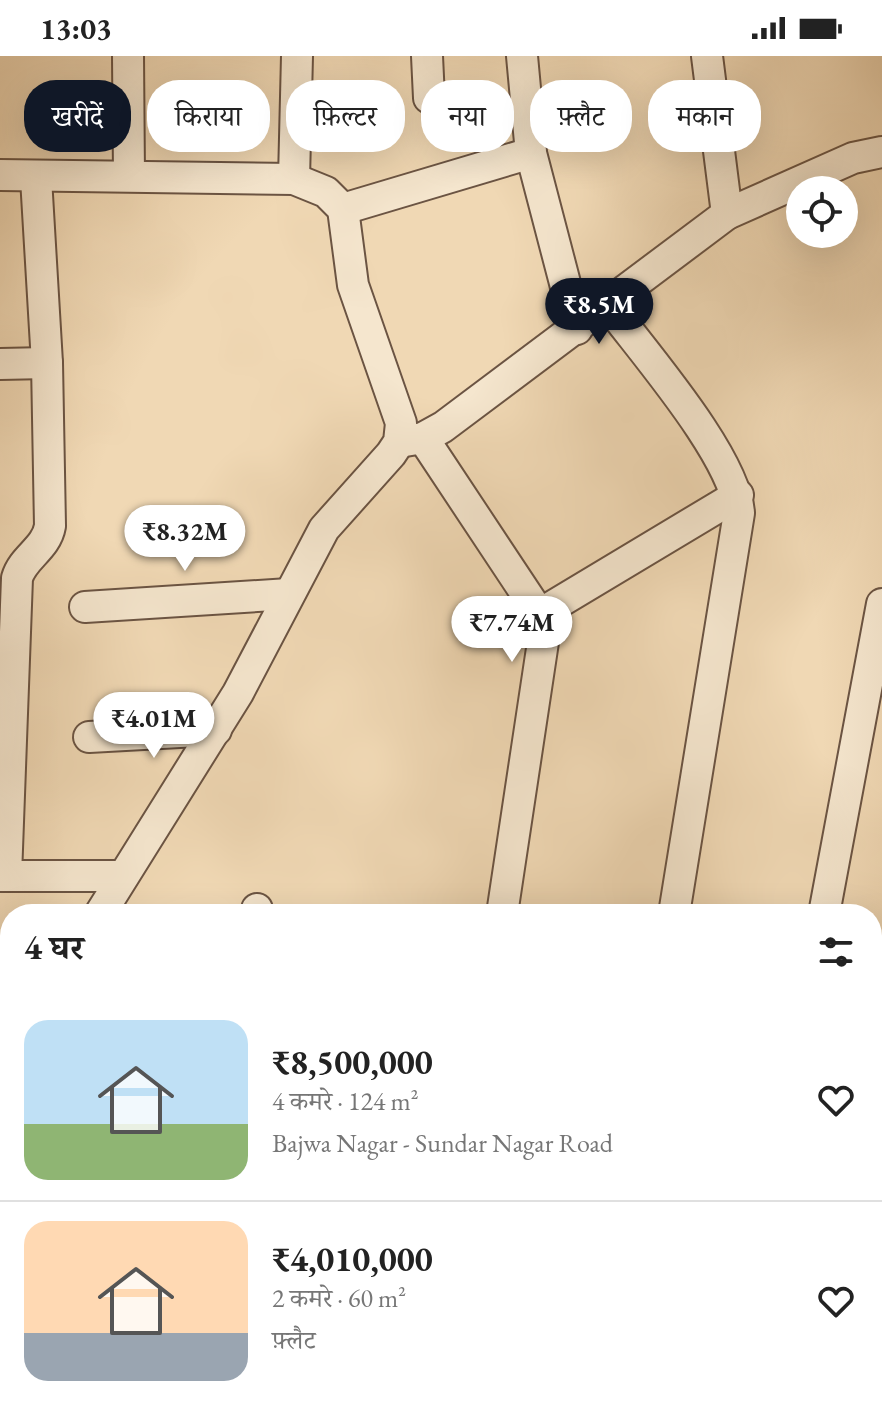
<!DOCTYPE html>
<html lang="hi">
<head>
<meta charset="utf-8">
<style>
	body { margin:0; font-family:"EB Garamond","Noto Serif Devanagari",serif; background:#f2f2f2; color:#222; height:100vh; display:flex; flex-direction:column; font-size:30px; white-space:nowrap }
	* { box-sizing:border-box; margin:0 }
	p { font-size:26px; color:#767676 }
	.icon { flex:none; width:44px; height:44px; fill:none; stroke:currentColor; stroke-width:2; stroke-linecap:round; stroke-linejoin:round }
	.map { position:relative; flex:1; overflow:hidden }
	.details { position:absolute; left:0px; top:848px; width:882px; height:512px; display:flex; flex-direction:column; background:#fff; border-radius:32px 32px 0 0; box-shadow:0 8px 32px #0002 }
	.details>* { flex:none }
	.guide { position:absolute; left:24px; top:24px; width:834px; height:72px; display:flex; gap:16px }
	.tools { position:absolute; left:786px; top:120px; display:grid; gap:16px }
	.tools a { display:grid; place-items:center; width:72px; height:72px; border-radius:50%; background:#fff; box-shadow:0 8px 32px #0002; font-size:40px }
	.price { position:absolute; translate:-50% -68px; padding:0 18px; border-radius:28px; background:#fff; color:#222; font-size:26px; line-height:52px; filter:drop-shadow(0 2px 4px #0008) }
	.price::after { content:''; position:absolute; left:50%; top:48px; width:24px; height:18px; margin-left:-12px; background:inherit; clip-path:polygon(0 0,100% 0,50% 100%) }
	.price.selected { background:#111827; color:#fff }
	ul { padding:0; list-style:none }
	li { display:flex; align-items:center; gap:24px; height:200px; padding:0 24px }
	li+li { border-top:2px solid #e0e0e0 }
	li span { display:grid; place-items:center; flex:none; width:224px; height:160px; border-radius:24px; color:#555 }
	li>.icon { margin-inline-start:auto }
	span .icon { width:96px; height:96px; fill:#fffc; stroke-width:1 }
	li b { font-size:34px }
	h2 { display:flex; justify-content:space-between; align-items:center; height:96px; padding:0 24px; font-size:34px }
	.chip { padding:0 28px; border-radius:32px; background:#fff; box-shadow:0 8px 32px #0002; font-size:28px; line-height:72px }
	.chip.selected { background:#111827; color:#fff }
	.status { display:flex; justify-content:space-between; align-items:center; height:56px; padding:0 40px; background:#fff; direction:ltr }
	.status svg { height:22px; fill:currentColor }
	.map>svg:first-child { display:block }
</style>
</head>
<body>
<div class="status"><b>13:03</b><svg viewBox="0 0 49 12"><path d="M0 12V9h3v3zM5 12V6h3v6zM10 12V3h3v9zM15 12V0h3v12zM26 1h20v11H26zM47 4h2v5h-2z"/></svg></div>
<div class="map">
<svg width="882" height="1360" viewBox="0 0 882 1360">
	<rect width="100%" height="100%" fill="#f0d8b4"/>
	<filter id="stains"><feTurbulence type="fractalNoise" baseFrequency=".0025" numOctaves="4"/><feColorMatrix values="0 0 0 0 .2 0 0 0 0 .09 0 0 0 0 .02 0 0 0 .5 -.17"/></filter>
	<radialGradient id="worn" r=".72"><stop offset=".6" stop-color="#630" stop-opacity="0"/><stop offset="1" stop-color="#630" stop-opacity=".3"/></radialGradient>
	<g fill="none" stroke-linecap="round" stroke-linejoin="round">
		<g stroke="#6b5443" stroke-width="34">
			<g id="street">
				<polyline points="128,0 129,119"/>
				<polyline points="427,0 429,42"/>
				<polyline points="522,0 531,97 577,273"/>
				<polyline points="707,0 727,158"/>
				<polyline points="0,119 294,123 326,136 343,153 353,229 401,367 399,386 391,398 324,473 238,637 100,858"/>
				<polyline points="294,123 297,0"/>
				<polyline points="343,153 531,97"/>
				<path d="M 609,250 C 645,298 736,402 739,457 L 674,858"/>
				<polyline points="0,308 47,307"/>
				<polyline points="423,382 531,545 538,559 543,586 502,858"/>
				<polyline points="399,386 423,382 443,371 727,158 853,102 882,96"/>
				<polyline points="85,551 289,538"/>
				<polyline points="538,559 738,439"/>
				<polyline points="89,681 216,674"/>
				<polyline points="0,820 123,820"/>
				<path d="M 6,820 L 17,522 C 23,501 46,493 50,470 L 47,307 L 36,122"/>
				<polyline points="256,858 257,853"/>
				<polyline points="824,858 882,548"/>
				<polyline points="0,960 10,960"/>
				<polyline points="0,1038 10,1017"/>
				<polyline points="0,1121 10,1123"/>
				<polyline points="0,1279 10,1280"/>
				<polyline points="499,1350 558,1360"/>
				<polyline points="166,1360 168,1350"/>
				<polyline points="391,1360 393,1350"/>
				<polyline points="600,1360 601,1350"/>
				<polyline points="747,1360 750,1350"/>
			</g>
		</g>
		<use href="#street" stroke="#f5e6ce" stroke-width="30"/>
	</g>
	<rect width="100%" height="100%" filter="url(#stains)"/>
	<rect width="100%" height="100%" fill="url(#worn)"/>
</svg>
<div class="tools">
<a><svg class="icon" aria-label="locate" viewBox="0 0 24 24"><circle cx="12" cy="12" r="6"/><path d="M12 2v4M12 18v4M2 12h4M18 12h4"/></svg></a>
</div>
<b class="price selected" style="left:599px;top:290px">₹8.5M</b>
<b class="price" style="left:185px;top:517px">₹8.32M</b>
<b class="price" style="left:512px;top:608px">₹7.74M</b>
<b class="price" style="left:154px;top:704px">₹4.01M</b>
<div class="guide">
<a class="chip selected">खरीदें</a>
<a class="chip">किराया</a>
<a class="chip">फ़िल्टर</a>
<a class="chip">नया</a>
<a class="chip">फ़्लैट</a>
<a class="chip">मकान</a>
</div>
<section class="details">
<h2>4 घर<svg class="icon" aria-label="filters" viewBox="0 0 24 24"><path d="M4 7h16M4 17h16"/><circle cx="9" cy="7" r="2"/><circle cx="15" cy="17" r="2"/></svg></h2>
<ul>
<li><span style="background:linear-gradient(#bfe0f5 65%,#8fb573 0)"><svg class="icon" aria-label="home" viewBox="0 0 24 24"><path d="M3 11l9-7 9 7M6 9v11h12V9"/></svg></span><div><b>₹8,500,000</b><p>4 कमरे · 124 m²</p><p>Bajwa Nagar - Sundar Nagar Road</p></div><svg class="icon" aria-label="heart" viewBox="0 0 24 24"><path d="M12 20l-8-8c-3-5 5-10 8-4 3-6 11-1 8 4z"/></svg></li>
<li><span style="background:linear-gradient(#ffd9b3 70%,#9aa5b1 0)"><svg class="icon" aria-label="home" viewBox="0 0 24 24"><path d="M3 11l9-7 9 7M6 9v11h12V9"/></svg></span><div><b>₹4,010,000</b><p>2 कमरे · 60 m²</p><p>फ़्लैट</p></div><svg class="icon" aria-label="heart" viewBox="0 0 24 24"><path d="M12 20l-8-8c-3-5 5-10 8-4 3-6 11-1 8 4z"/></svg></li>
</ul>
</section>
</div>
</body>
</html>
